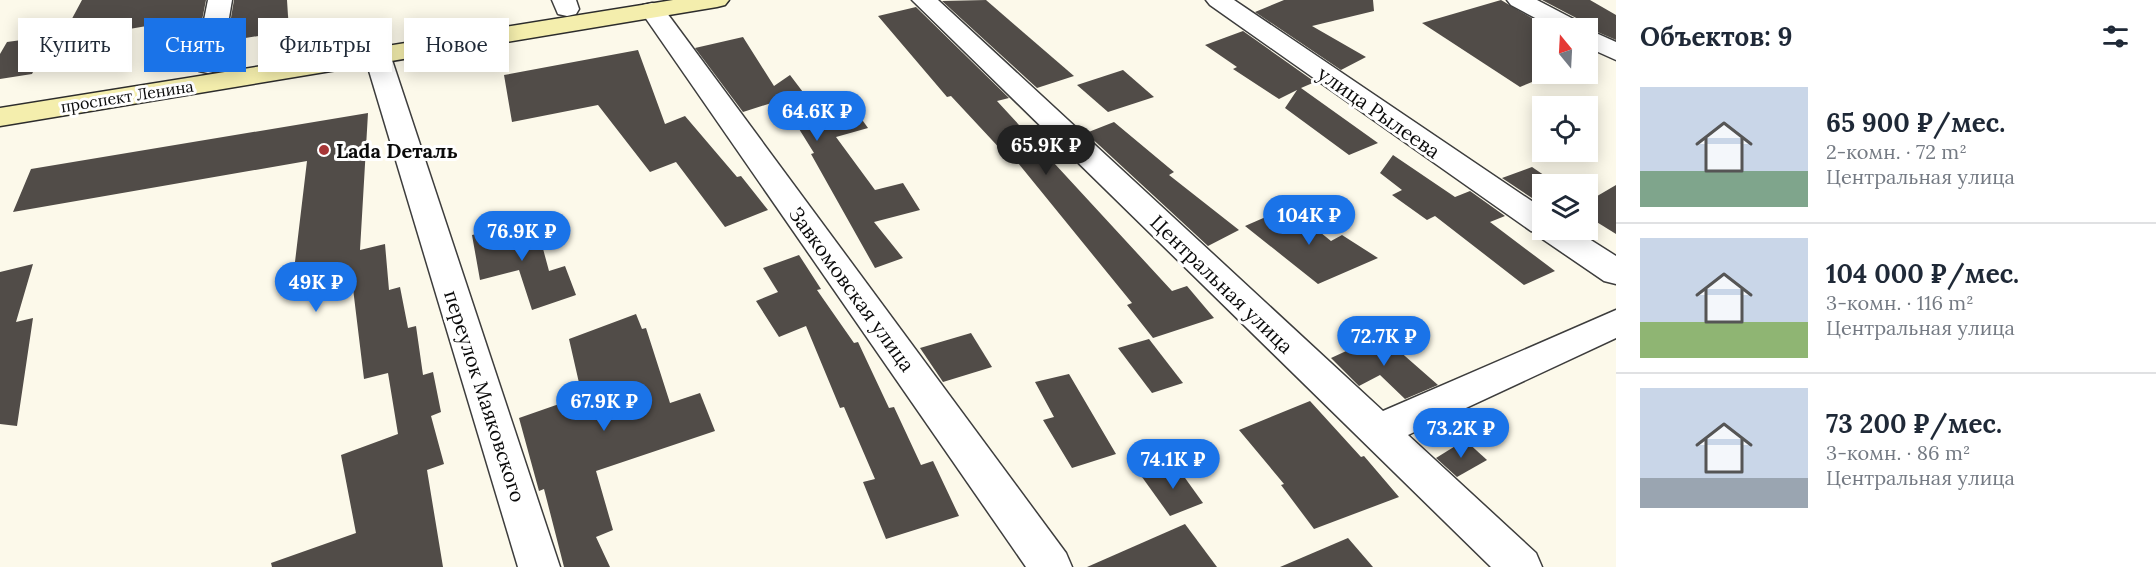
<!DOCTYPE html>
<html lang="ru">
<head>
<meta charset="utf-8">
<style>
	body { margin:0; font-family:Lora,serif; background:#f6f6f7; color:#1f2937; height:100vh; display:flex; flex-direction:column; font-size:22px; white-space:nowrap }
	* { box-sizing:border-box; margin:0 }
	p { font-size:20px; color:#747a83 }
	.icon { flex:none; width:33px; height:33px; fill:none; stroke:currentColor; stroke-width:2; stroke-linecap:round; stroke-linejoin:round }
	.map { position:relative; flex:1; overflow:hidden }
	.details { display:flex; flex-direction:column; background:#fff; width:540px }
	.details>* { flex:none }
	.banner { position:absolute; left:18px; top:18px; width:570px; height:54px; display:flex; gap:12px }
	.needle { width:39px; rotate:342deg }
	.buttons { position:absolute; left:1532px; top:18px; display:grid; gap:12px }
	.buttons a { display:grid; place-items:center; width:66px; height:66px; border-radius:0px; background:#fff; box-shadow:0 3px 15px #0003; font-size:30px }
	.price { position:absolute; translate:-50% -51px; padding:0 14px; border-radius:21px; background:#1a73e8; color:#fff; font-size:20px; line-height:39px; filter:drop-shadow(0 2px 3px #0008) }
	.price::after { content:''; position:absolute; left:50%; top:36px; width:18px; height:14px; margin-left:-9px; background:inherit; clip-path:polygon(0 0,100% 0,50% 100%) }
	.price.selected { background:#222; color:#fff }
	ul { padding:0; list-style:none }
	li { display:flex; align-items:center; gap:18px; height:150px; padding:0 24px }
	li+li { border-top:2px solid #e0e1e3 }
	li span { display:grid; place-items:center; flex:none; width:168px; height:120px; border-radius:0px; color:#555 }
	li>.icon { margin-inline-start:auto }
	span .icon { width:72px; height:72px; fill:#fffc; stroke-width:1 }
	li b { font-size:26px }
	h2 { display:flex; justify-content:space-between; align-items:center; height:72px; padding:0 24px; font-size:26px }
	.tag { padding:0 21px; border-radius:0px; background:#fff; box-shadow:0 3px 15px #0003; font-size:21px; line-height:54px }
	.tag.selected { background:#1a73e8; color:#fff }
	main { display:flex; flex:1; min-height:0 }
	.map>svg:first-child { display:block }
</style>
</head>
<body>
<main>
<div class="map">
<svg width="1616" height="567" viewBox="0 0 1616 567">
	<rect width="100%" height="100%" fill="#fcf9ea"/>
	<g fill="#514c48">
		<polygon points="82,0 206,0 197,46 154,54 164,23 60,41"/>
		<polygon points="234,0 287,0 289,31 227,41"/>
		<polygon points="986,0 1074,76 1037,88 942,1"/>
		<polygon points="1284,0 1373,0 1374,11 1312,26 1366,57 1341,70 1255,12"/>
		<polygon points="1501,0 1542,24 1542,78 1520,87 1422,23"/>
		<polygon points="1542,0 1590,0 1616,15 1616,40 1586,27 1582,21"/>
		<polygon points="916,7 1009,98 997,101 1172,291 1187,286 1214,318 1153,338 1127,305 1132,303 1009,152 1005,154 951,96 947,97 878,16"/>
		<polygon points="1243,31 1315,82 1301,88 1378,143 1349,155 1285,108 1297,90 1279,99 1233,69 1237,67 1205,45"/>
		<polygon points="51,36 32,74 0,79 0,54 7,42"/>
		<polygon points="743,37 774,86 790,75 812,104 845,96 868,128 836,137 875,190 903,183 920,210 874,222 903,258 875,268 811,154 814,153 781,100 743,112 695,48"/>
		<polygon points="638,50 665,124 685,116 737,177 741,176 768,210 725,227 676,162 650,172 598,105 512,122 504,75"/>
		<polygon points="1123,70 1154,97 1108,112 1077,85"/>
		<polygon points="368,113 360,250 385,244 389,290 400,287 408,328 416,326 423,375 433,372 441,412 431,416 444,464 427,470 443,567 272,567 271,563 356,533 341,455 398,434 388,373 364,379 351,272 292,287 307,161 13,212 31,169"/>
		<polygon points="1114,122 1174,172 1169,175 1239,230 1208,246 1086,133"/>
		<polygon points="1393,155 1455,197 1470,191 1505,216 1490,222 1555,271 1524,285 1435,216 1427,220 1392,195 1402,190 1380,173"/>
		<polygon points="1532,167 1557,184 1542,184 1542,201 1538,202 1502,178"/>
		<polygon points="1616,185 1616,234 1587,216 1587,202"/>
		<polygon points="1289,207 1331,241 1342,235 1378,258 1318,284 1245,226"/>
		<polygon points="535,219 549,271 565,266 576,295 532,310 519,270 480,280 472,235"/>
		<polygon points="799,255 821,289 817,290 854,343 858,342 889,408 894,407 921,465 933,461 959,516 886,539 863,482 875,479 844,407 840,408 806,326 779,337 756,301 778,292 763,268"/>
		<polygon points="33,264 16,322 33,318 17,426 0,424 0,272"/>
		<polygon points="636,314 642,329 646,328 670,403 700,393 715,431 596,471 613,530 596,537 610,567 564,567 544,489 539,491 519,418 582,396 569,339"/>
		<polygon points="971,333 992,367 943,382 920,348"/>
		<polygon points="1381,335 1438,385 1405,399 1380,375 1359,386 1331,358"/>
		<polygon points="1149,339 1183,383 1152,393 1118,348"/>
		<polygon points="1069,374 1116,454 1072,468 1043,420 1054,417 1035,382"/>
		<polygon points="1310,401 1361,457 1364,456 1399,497 1314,529 1281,485 1284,484 1239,430"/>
		<polygon points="1465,440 1487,460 1457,477 1436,458"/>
		<polygon points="1175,464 1203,503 1170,516 1142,477"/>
		<polygon points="1185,524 1217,567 1087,567"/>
		<polygon points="1348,538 1373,567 1280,567"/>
	</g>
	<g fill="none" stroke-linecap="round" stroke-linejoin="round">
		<g stroke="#3d3d3d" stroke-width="3">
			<g id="minor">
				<polygon points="208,0 232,0 221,65 217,71 208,73 199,71 195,65"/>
				<polygon points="552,0 576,0 579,9 576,14 567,16 558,14"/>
				<polygon points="912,0 938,0 1383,411 1616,310 1616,338 1408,435 1536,553 1542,567 1491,567"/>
				<polygon points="1206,0 1234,0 1542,208 1542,230 1575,230 1616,256 1616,284 1604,281 1541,238 1538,233 1531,231 1210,5"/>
				<polygon points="1507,0 1537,0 1581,23 1584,28 1554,28 1511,5"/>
				<polygon points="652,3 661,5 1066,553 1072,567 1026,567 640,10 643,5"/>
				<polygon points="1587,29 1616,42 1616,60 1587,47"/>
				<polygon points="377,46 386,49 390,54 560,567 518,567 364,54 368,49"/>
			</g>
		</g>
		<g stroke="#2c2c2c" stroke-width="3">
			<polygon id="secondary" points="673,0 729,0 725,5 717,7 0,126 0,108"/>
		</g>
		<use href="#minor" fill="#fff" fill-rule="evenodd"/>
		<use href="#secondary" fill="#f4eead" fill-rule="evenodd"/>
	</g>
	<circle fill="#a73637" stroke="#fff" stroke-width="2" cx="324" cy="150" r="6"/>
	<g text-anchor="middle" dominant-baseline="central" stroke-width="6" stroke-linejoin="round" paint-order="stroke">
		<g font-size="16" fill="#0a0a0a" stroke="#fff">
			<text transform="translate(127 96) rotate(-9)">проспект Ленина</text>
		</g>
		<g font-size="20" fill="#0a0a0a" stroke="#fff">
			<text transform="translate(1379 112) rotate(35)">улица Рылеева</text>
			<text transform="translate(1222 284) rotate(44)">Центральная улица</text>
			<text transform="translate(852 289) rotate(54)">Завкомовская улица</text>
			<text transform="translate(485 396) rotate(72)">переулок Маяковского</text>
		</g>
		<g font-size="20" font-weight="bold" fill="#0a0a0a" stroke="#fff" text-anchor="start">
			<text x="336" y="150">Lada Dеталь</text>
		</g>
	</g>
</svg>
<div class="buttons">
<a><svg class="needle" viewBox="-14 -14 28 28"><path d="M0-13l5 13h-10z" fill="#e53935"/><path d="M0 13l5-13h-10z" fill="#747a83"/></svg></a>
<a><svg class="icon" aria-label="locate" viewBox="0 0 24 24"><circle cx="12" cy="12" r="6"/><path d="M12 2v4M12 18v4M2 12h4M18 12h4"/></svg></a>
<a><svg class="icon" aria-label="layers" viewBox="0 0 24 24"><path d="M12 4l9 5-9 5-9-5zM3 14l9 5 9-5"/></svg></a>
</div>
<b class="price" style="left:817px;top:142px">64.6K ₽</b>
<b class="price selected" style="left:1046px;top:176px">65.9K ₽</b>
<b class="price" style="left:1309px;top:246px">104K ₽</b>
<b class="price" style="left:522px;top:262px">76.9K ₽</b>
<b class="price" style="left:316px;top:313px">49K ₽</b>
<b class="price" style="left:1384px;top:367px">72.7K ₽</b>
<b class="price" style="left:604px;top:432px">67.9K ₽</b>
<b class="price" style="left:1461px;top:459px">73.2K ₽</b>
<b class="price" style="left:1173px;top:490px">74.1K ₽</b>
<div class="banner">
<a class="tag">Купить</a>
<a class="tag selected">Снять</a>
<a class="tag">Фильтры</a>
<a class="tag">Новое</a>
</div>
</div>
<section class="details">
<h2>Объектов: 9<svg class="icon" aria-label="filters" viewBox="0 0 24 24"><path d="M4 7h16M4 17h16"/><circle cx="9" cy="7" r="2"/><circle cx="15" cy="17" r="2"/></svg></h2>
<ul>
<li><span style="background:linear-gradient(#c9d6e8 70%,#7fa58c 0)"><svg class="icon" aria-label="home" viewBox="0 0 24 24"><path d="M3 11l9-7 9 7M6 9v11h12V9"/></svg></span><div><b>65 900 ₽/мес.</b><p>2-комн. · 72 m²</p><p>Центральная улица</p></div></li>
<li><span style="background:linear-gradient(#c9d6e8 70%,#8fb573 0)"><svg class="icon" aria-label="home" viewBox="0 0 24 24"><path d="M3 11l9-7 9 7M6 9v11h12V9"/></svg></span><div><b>104 000 ₽/мес.</b><p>3-комн. · 116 m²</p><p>Центральная улица</p></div></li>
<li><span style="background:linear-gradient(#c9d6e8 75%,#9aa5b1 0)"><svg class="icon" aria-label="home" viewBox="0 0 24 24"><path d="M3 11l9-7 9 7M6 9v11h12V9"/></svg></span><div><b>73 200 ₽/мес.</b><p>3-комн. · 86 m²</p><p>Центральная улица</p></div></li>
</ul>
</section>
</main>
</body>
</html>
